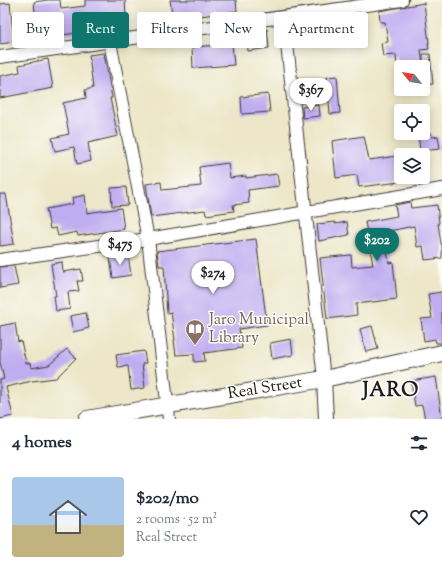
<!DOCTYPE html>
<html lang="en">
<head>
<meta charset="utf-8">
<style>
	body { margin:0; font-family:"Sorts Mill Goudy",serif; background:#f6f6f7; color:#1f2937; height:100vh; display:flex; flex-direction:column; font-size:15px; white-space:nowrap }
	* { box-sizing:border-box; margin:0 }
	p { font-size:13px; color:#747a83 }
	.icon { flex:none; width:22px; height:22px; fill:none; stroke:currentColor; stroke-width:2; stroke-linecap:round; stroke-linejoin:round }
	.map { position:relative; height:419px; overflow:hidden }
	.sheet { display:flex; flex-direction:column; background:#fff; flex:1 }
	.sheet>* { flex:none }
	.top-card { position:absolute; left:12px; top:12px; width:418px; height:36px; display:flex; gap:8px }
	.needle { width:26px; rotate:300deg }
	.buttons { position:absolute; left:394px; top:60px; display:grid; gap:8px }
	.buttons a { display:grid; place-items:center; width:36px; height:36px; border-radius:4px; background:#fff; box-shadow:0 2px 10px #0003; font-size:20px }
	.price { position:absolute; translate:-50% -34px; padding:0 9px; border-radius:14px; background:#fff; color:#222; font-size:13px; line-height:26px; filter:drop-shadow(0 1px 2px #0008) }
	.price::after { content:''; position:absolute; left:50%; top:24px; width:12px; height:9px; margin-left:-6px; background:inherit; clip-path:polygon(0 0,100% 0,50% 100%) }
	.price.active { background:#0f766e; color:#fff }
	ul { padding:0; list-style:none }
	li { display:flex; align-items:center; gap:12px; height:100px; padding:0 12px }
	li+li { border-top:1px solid #e0e1e3 }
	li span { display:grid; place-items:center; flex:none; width:112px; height:80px; border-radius:4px; color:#555 }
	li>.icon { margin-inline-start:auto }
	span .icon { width:48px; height:48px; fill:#fffc; stroke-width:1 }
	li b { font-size:17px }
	h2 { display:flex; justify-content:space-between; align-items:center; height:48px; padding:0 12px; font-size:17px }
	.chip { padding:0 14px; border-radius:4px; background:#fff; box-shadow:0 2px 10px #0003; font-size:14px; line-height:36px }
	.chip.active { background:#0f766e; color:#fff }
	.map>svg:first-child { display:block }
</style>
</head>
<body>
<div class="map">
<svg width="442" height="419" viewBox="0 0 442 419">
	<rect width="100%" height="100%" fill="#fdfcf7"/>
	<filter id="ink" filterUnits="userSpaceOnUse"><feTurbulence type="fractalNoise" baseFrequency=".025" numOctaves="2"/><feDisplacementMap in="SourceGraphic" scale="8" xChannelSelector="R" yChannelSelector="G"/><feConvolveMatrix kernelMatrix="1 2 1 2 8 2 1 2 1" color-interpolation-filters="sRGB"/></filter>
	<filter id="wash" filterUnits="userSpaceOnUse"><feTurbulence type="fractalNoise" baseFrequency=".012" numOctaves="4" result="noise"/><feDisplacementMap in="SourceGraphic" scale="16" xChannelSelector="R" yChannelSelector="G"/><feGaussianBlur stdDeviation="0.9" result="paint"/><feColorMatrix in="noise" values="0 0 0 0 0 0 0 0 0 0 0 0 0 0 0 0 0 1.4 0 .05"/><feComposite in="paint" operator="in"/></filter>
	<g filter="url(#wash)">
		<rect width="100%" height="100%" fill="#ede6c8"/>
		<g id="blocks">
			<g fill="#c0adf1">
				<polygon points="48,0 60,0 61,9 85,6 85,0 125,0 127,31 85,35 85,32 38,38 34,2"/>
				<polygon points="170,0 236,0 237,11 193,17 193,18 173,21"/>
				<polygon points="10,3 14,42 0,44 0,4"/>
				<polygon points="424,3 429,43 428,43 429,49 421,50 423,65 423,54 430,54 433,84 423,85 423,65 397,67 396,55 383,56 381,43 388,42 385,22 380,22 379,11"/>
				<polygon points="267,29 269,48 248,51 246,32"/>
				<polygon points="232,44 234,65 193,68 192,47"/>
				<polygon points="104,53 112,98 110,98 118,136 88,143 91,161 77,164 74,147 55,151 52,138 69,134 63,103 86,98 85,90 93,88 89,55"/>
				<polygon points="48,59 53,88 0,98 0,76 20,72 19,65"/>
				<polygon points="337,76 340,113 330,114 327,77"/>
				<polygon points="268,94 270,112 242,114 241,97"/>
				<polygon points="319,105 320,116 303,118 302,107"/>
				<polygon points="418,133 431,133 432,137 438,136 440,149 420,151"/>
				<polygon points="364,136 369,160 397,156 400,182 359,187 357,175 336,178 332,141"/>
				<polygon points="228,163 230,178 246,176 246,178 277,174 279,186 248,190 249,203 233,205 234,211 206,215 205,210 151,217 146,184 161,182 162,190 201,186 199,167"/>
				<polygon points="126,187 128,205 112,206 111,188"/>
				<polygon points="0,194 6,194 14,244 0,246"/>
				<polygon points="85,195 87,213 121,208 124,229 78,236 77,232 58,236 56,228 50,229 46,209 73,204 72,198"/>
				<polygon points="410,202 411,208 437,205 439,223 438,223 441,244 442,244 442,258 425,260 423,246 417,247 414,226 384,232 389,263 393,262 397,299 356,304 357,315 327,319 320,258 351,255 352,267 373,265 365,222 397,216 395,205"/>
				<polygon points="335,222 335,224 347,222 349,235 319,241 317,224"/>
				<polygon points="256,239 267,325 239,329 242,348 204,353 205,361 194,362 194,354 176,355 174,340 175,340 171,312 167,313 164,266 159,266 157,251"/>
				<polygon points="128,255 131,275 113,278 110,258"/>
				<polygon points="62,262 63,272 81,269 83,281 77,281 79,291 68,292 70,309 56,311 54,296 56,296 51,264"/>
				<polygon points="14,266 18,285 0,288 0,267"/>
				<polygon points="442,292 442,343 436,343 435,339 424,341 421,319 432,318 428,294"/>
				<polygon points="86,313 89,328 73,332 70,316"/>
				<polygon points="15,323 18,342 21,341 26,363 30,363 31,368 49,365 67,349 76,358 56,378 32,381 6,387 13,416 0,419 0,380 4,379 0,362 0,326"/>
				<polygon points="372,326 378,349 366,352 360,329"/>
				<polygon points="291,339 293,355 272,359 270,343"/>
				<polygon points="144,351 146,363 142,364 145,388 131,390 128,366 118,367 116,355"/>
				<polygon points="436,377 442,419 425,419 422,405 415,406 411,381"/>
			</g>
		</g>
	</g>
	<g filter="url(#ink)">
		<use href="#blocks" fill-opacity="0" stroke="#3b3a36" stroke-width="1"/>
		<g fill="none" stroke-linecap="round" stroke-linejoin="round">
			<g stroke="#3b3a36" stroke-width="14">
				<g id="minor">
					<polyline points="284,17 324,379"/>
					<polyline points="110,42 148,239 169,419"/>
					<polyline points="0,57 402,0"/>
					<polyline points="0,260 148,239 442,189"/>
				</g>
			</g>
			<g stroke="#3b3a36" stroke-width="16">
				<polyline id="tertiary" points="324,379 326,419"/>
			</g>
			<g stroke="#3b3a36" stroke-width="18">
				<polyline id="secondary" points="87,419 324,379 442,353"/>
			</g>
			<use href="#minor" stroke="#fff" stroke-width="12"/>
			<use href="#tertiary" stroke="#fff" stroke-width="14"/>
			<use href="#secondary" stroke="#fff" stroke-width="16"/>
		</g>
	</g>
	<defs>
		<g id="library-pin" transform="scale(1)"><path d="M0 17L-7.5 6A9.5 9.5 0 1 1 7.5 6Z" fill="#8d6e63" stroke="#fdfcf7"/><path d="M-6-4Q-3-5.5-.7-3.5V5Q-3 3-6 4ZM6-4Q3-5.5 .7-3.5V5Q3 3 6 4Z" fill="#fff"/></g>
	</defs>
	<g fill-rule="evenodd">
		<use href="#library-pin" x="195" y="329"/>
	</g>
	<g text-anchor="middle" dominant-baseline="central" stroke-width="3" stroke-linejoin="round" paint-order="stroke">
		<g font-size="16" fill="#785e54" stroke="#fdfcf7" text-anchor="start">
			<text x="209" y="320">Jaro Municipal<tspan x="209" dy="18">Library</tspan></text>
		</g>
		<g font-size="16" fill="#1c1c1c" stroke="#fdfcf7">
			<text transform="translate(265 389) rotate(-9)">Real Street</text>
		</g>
		<g font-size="20" font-weight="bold" letter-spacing="1" fill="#1c1c1c" stroke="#fdfcf7">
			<text x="391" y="391">JARO</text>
		</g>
	</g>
</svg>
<div class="buttons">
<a><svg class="needle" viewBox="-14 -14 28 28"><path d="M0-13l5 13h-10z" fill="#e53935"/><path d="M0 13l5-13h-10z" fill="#747a83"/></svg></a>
<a><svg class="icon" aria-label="locate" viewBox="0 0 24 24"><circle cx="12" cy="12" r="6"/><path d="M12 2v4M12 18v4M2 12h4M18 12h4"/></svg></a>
<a><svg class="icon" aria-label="layers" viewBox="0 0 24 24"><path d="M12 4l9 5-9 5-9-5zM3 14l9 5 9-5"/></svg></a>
</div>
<b class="price" style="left:311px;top:112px">$367</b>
<b class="price active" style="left:377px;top:262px">$202</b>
<b class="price" style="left:120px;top:266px">$475</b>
<b class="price" style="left:213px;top:295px">$274</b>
<div class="top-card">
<a class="chip">Buy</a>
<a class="chip active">Rent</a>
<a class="chip">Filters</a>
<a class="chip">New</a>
<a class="chip">Apartment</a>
</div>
</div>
<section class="sheet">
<h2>4 homes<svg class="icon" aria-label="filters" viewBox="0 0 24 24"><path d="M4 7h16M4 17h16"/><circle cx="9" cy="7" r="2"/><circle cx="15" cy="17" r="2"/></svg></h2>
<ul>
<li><span style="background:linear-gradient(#a9c7e8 60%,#c2b280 0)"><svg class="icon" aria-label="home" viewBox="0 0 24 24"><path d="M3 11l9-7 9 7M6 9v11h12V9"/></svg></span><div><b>$202/mo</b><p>2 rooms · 52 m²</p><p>Real Street</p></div><svg class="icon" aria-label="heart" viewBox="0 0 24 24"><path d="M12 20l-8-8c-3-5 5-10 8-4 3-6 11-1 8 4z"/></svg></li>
</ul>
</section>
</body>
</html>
